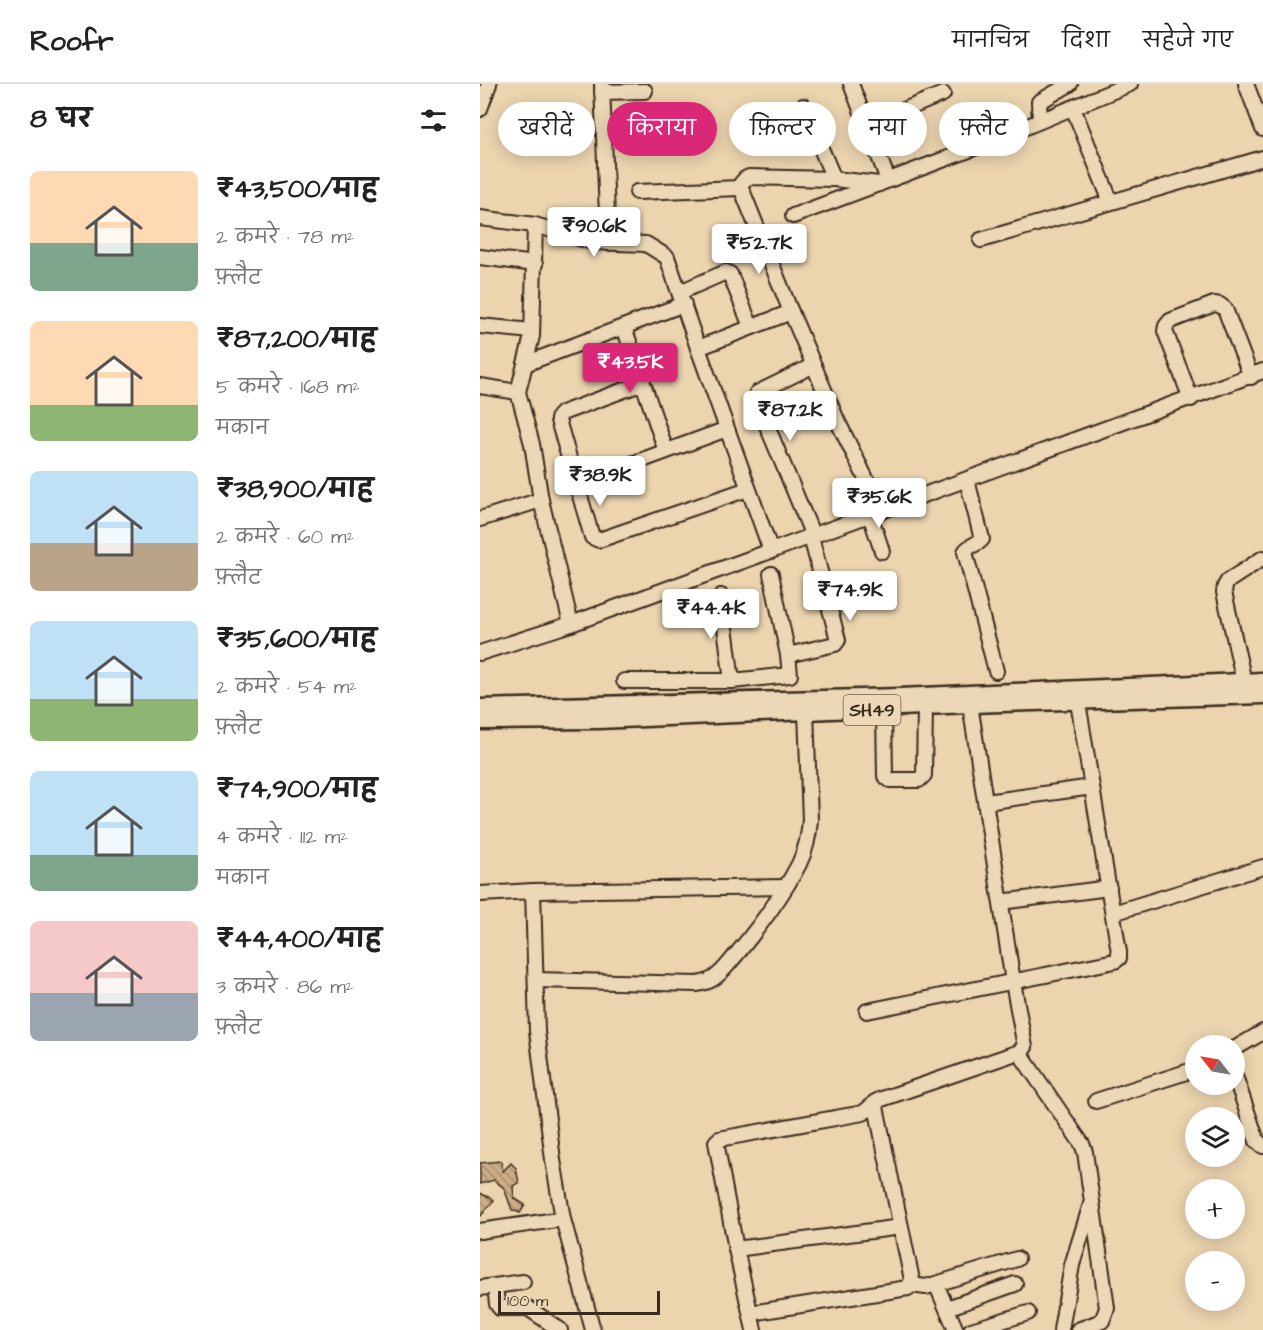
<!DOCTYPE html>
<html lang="hi">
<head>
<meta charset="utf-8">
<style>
	body { margin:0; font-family:"Architects Daughter","Playpen Sans Deva",sans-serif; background:#f6f6f6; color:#222; height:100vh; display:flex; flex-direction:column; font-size:22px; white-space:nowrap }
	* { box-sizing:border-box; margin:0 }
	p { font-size:20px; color:#767676 }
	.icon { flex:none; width:33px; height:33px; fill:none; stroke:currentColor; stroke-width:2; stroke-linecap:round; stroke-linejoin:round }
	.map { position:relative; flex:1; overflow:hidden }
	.sheet { display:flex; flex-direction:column; background:#fff; width:480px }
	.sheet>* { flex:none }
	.hud { position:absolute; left:18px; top:18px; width:570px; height:54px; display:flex; gap:12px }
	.needle { width:39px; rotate:301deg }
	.buttons { position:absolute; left:705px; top:951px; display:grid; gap:12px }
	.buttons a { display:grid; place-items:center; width:60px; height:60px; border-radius:50%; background:#fff; box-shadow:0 3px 15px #0003; font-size:30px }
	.scale { position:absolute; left:18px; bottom:15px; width:162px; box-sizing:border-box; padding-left:6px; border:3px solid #3b2a1e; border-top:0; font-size:16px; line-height:21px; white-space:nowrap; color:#3b2a1e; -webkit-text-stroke:4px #ecd8b6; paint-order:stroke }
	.price { position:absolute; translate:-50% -51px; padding:0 14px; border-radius:6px; background:#fff; color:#222; font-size:20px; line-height:39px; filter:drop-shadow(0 2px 3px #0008) }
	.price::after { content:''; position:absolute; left:50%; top:36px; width:18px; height:14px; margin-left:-9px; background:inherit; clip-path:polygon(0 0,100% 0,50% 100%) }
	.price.active { background:#db2777; color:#fff }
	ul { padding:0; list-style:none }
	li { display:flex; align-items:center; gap:18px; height:150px; padding:0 30px }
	li span { display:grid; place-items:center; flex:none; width:168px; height:120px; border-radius:9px; color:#555 }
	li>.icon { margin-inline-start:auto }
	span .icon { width:72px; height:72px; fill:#fffc; stroke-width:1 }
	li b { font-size:26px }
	h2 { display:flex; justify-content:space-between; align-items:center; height:72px; padding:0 30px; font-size:26px }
	.pill { padding:0 21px; border-radius:27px; background:#fff; box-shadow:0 3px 15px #0003; font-size:21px; line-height:54px }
	.pill.active { background:#db2777; color:#fff }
	header { display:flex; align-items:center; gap:36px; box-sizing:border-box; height:84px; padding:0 30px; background:#fff; border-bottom:2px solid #e0e0e0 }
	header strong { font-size:28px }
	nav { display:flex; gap:33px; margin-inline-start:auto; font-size:21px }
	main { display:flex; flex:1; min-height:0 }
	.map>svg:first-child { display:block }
</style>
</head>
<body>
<header>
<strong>Roofr</strong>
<nav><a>मानचित्र</a><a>दिशा</a><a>सहेजे गए</a></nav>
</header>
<main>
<section class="sheet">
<h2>8 घर<svg class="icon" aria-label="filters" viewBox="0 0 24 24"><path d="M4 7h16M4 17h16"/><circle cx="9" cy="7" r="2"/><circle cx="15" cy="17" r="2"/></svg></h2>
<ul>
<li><span style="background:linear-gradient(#ffd9b3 60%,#7fa58c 0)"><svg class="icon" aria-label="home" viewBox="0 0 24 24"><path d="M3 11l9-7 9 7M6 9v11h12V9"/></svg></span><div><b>₹43,500/माह</b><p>2 कमरे · 78 m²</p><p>फ़्लैट</p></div></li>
<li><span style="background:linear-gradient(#ffd9b3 70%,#8fb573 0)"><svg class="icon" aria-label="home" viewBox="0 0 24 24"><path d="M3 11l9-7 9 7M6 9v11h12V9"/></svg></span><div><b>₹87,200/माह</b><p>5 कमरे · 168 m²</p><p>मकान</p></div></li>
<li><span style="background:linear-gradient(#bfe0f5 60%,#b9a48a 0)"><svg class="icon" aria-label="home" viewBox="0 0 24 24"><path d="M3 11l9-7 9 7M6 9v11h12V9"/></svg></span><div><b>₹38,900/माह</b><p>2 कमरे · 60 m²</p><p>फ़्लैट</p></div></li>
<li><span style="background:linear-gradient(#bfe0f5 65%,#8fb573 0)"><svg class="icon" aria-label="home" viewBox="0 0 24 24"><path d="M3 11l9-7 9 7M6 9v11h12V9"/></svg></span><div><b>₹35,600/माह</b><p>2 कमरे · 54 m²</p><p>फ़्लैट</p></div></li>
<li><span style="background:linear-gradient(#bfe0f5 70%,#7fa58c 0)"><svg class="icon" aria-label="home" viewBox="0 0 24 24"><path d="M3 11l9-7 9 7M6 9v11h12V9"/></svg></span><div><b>₹74,900/माह</b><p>4 कमरे · 112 m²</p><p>मकान</p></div></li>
<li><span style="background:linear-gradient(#f6c9c9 60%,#9aa5b1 0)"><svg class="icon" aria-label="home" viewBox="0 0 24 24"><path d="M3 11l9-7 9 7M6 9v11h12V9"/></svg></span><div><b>₹44,400/माह</b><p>3 कमरे · 86 m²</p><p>फ़्लैट</p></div></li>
</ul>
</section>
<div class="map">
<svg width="783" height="1246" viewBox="0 0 783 1246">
	<defs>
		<pattern id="building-back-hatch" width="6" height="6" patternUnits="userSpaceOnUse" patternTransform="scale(1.5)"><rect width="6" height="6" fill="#cdad87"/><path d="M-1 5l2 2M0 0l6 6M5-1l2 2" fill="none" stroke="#a88d6e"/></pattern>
	</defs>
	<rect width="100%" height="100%" fill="#ecd4af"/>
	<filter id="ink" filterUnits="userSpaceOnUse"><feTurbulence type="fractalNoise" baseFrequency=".0167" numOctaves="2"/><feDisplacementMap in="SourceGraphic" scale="12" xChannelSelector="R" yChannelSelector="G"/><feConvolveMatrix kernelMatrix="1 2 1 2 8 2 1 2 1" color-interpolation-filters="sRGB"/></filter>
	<g filter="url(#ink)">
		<g fill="url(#building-back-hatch)" stroke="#3b2a1e" stroke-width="1.5">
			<polygon points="21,1077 23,1087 31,1079 36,1084 39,1099 33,1102 34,1114 45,1121 40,1129 32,1126 24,1104 14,1096 0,1100 0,1079"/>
			<polygon points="0,1109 14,1116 0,1133"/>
		</g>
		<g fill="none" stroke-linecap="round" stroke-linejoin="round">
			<g stroke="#3b2a1e" stroke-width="18">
				<g id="minor">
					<polyline points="122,0 128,159"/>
					<polyline points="371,0 408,96"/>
					<polyline points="766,0 783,45"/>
					<polyline points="122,8 165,7"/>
					<polyline points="323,22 354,95"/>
					<polyline points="593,24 631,118"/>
					<polyline points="0,25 9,0"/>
					<polyline points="560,37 559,18 590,0"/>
					<polyline points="123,41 164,42"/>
					<polyline points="387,41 463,10"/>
					<polyline points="399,100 354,95 269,93 265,95 260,101 311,228 357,336 402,427"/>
					<polyline points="157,108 260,104"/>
					<polyline points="313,132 497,63 650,0"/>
					<polyline points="0,134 55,141 52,252 38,308 52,360 61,416 91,540"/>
					<polyline points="55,141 112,158 166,160 187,173 218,264 291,467"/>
					<polyline points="501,156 783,74"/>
					<polyline points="0,173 55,180"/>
					<polyline points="200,208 246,188 250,190 271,243"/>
					<polyline points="0,242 52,247"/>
					<polyline points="144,243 186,367"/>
					<polyline points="218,264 311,228"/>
					<polyline points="45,280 204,220"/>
					<polyline points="163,299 82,329 79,332 78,336 112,453 119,456 268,405"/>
					<polyline points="0,302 38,308"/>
					<polyline points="711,315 685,247 686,242 690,237 734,220 740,221 745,225 771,293"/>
					<path d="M 487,396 L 502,455 C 498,461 488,461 485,468 L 516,587"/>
					<polyline points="97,400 247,345"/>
					<polyline points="390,431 402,467"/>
					<polyline points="0,435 61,416"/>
					<polyline points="333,452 275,313 277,309 334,281"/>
					<polyline points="241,512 252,597"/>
					<polyline points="0,569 91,540 783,287"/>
					<polyline points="308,571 355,560 358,556 331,453"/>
					<polyline points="144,597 252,597 310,591 308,571 291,490"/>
					<polyline points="764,598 744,508 745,502 748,497 783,474"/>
					<polyline points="404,625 405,692 410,696 439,696 444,691 445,624"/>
					<polyline points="506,718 612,703"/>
					<polyline points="53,807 57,947 73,1076 83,1135 113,1246"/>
					<polyline points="0,810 53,807 305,803"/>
					<polyline points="521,818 629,804"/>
					<polyline points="633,829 783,783"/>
					<path d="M 56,896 L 217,900 C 223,899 229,898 234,894 C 243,888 249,879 256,871 C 279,843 302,813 319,780 C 326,766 329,751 330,736 L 326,628"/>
					<polyline points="387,927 635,877 639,874 639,868 598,618"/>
					<polyline points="754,965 783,948"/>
					<polyline points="539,968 602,1060 605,1068 627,1224 622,1237 598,1246"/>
					<polyline points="754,989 777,1057 783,1062"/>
					<polyline points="616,1017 716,985"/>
					<polyline points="0,1147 83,1135"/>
					<polyline points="256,1165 421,1143"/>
					<polyline points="456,1200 476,1246"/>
					<polyline points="431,1201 446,1203 537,1175"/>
					<polyline points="15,1202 17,1220 20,1224 48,1224 80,1246"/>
					<polyline points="0,1204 43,1198"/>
					<polyline points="467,1224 535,1200"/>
					<polyline points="271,1229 428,1204 432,1196 395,1018"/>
					<polyline points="274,1246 256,1165 236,1058 239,1055 383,1029 399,1016 539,968 545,963 533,898 490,620"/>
					<polyline points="491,1246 548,1229"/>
					<polyline points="581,1246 592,1181 611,1120"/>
				</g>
			</g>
			<g stroke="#3b2a1e" stroke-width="21">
				<g id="major">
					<polyline points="0,624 420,613 783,597"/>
					<polyline points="0,637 118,636 490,620 783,611"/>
				</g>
			</g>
			<use href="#minor" stroke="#ecd8b6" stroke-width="14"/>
			<use href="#major" stroke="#ecd8b6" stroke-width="16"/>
		</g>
	</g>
	<g text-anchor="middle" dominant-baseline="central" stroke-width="4.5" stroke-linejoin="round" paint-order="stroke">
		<rect fill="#ecd8b6" stroke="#705e4c" stroke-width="1.5" x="363.5" y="611" width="57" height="30" rx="4.5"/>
		<g font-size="18" font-weight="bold" fill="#3b2a1e">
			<text x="392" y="626">SH49</text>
		</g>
	</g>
</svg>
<div class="buttons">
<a><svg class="needle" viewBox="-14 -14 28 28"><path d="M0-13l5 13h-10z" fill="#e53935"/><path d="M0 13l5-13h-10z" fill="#767676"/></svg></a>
<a><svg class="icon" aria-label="layers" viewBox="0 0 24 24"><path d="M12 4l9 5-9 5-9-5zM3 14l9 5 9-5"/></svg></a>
<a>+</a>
<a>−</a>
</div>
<div class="scale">100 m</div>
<b class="price" style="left:114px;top:174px">₹90.6K</b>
<b class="price" style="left:279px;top:191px">₹52.7K</b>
<b class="price active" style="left:150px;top:310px">₹43.5K</b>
<b class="price" style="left:310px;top:358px">₹87.2K</b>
<b class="price" style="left:120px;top:423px">₹38.9K</b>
<b class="price" style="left:399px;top:445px">₹35.6K</b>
<b class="price" style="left:370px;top:538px">₹74.9K</b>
<b class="price" style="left:231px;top:556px">₹44.4K</b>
<div class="hud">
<a class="pill">खरीदें</a>
<a class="pill active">किराया</a>
<a class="pill">फ़िल्टर</a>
<a class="pill">नया</a>
<a class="pill">फ़्लैट</a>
</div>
</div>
</main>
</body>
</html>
